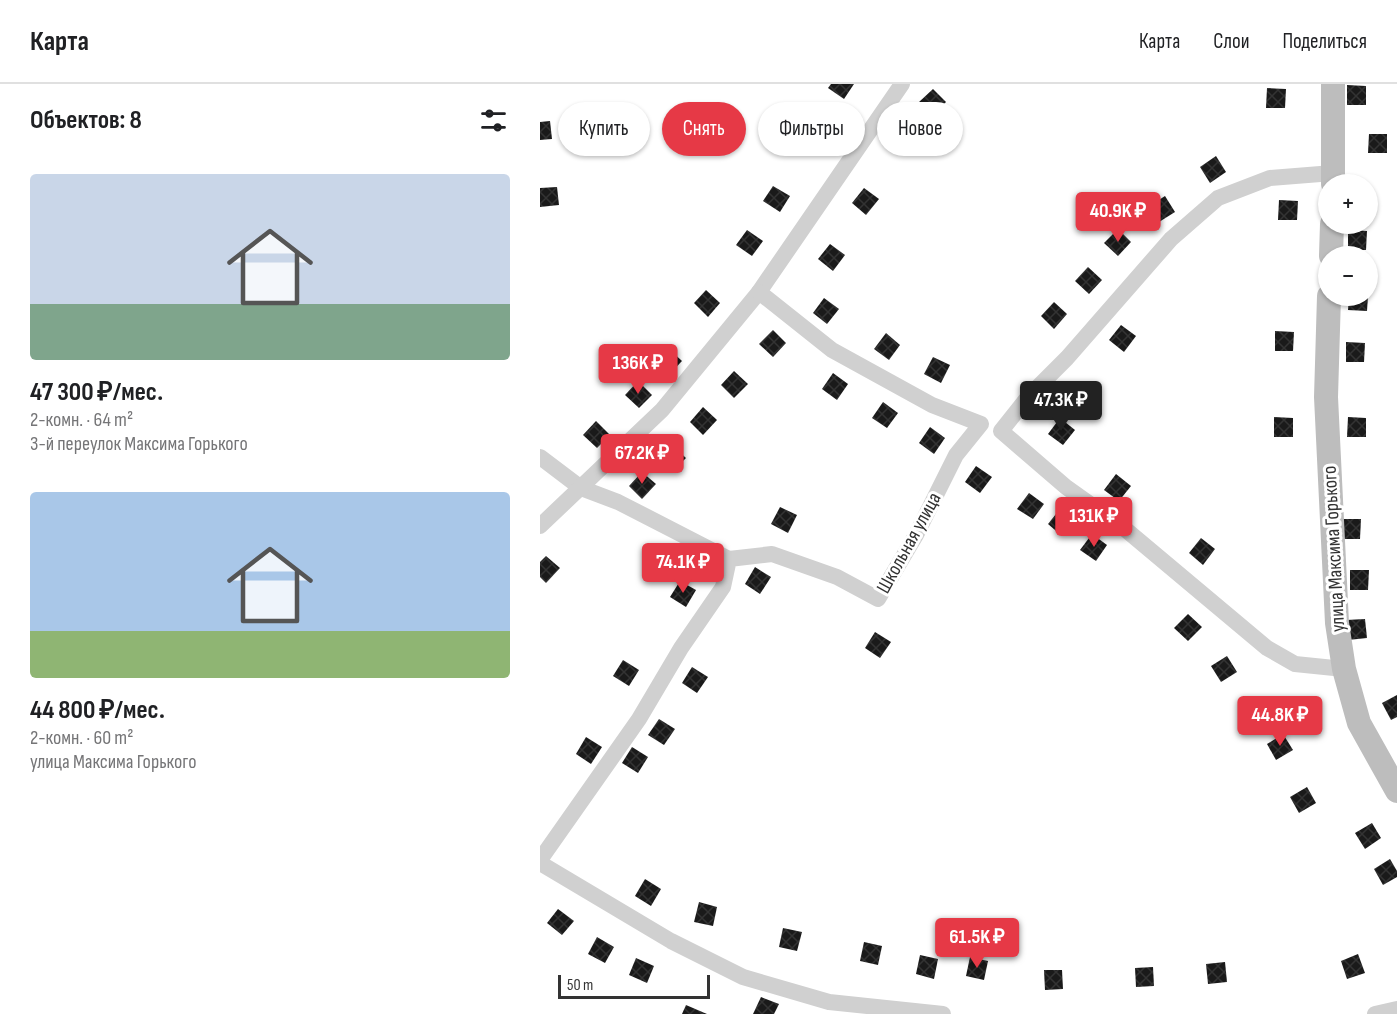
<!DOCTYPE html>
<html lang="ru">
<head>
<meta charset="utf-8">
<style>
	body { margin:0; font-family:"Sofia Sans Condensed",sans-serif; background:#f2f2f2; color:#202124; height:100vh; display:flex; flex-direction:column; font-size:22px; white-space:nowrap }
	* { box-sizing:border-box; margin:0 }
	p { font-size:20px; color:#757577 }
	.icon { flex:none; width:33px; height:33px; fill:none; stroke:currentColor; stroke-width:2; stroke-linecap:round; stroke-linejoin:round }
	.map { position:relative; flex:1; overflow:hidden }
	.drawer { display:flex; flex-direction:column; background:#fff; width:540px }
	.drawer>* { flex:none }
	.banner { position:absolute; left:18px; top:18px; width:570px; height:54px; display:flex; gap:12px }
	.controls { position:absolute; left:778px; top:90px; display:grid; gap:12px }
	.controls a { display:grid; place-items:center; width:60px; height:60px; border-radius:50%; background:#fff; box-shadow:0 2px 4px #0004; font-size:30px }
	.scale { position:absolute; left:18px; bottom:15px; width:152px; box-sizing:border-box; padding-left:6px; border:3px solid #333; border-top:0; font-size:16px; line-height:21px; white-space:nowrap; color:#333; -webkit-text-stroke:4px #fff; paint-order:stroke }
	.price { position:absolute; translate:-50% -51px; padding:0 14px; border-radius:6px; background:#e63946; color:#fff; font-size:20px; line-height:39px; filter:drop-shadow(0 2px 3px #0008) }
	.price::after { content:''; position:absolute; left:50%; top:36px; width:18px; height:14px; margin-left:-9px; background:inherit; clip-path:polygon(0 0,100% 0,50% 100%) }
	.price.current { background:#222; color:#fff }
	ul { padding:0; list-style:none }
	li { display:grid; align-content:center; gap:12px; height:318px; padding:0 30px }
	li span { display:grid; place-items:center; height:186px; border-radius:6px; color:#555 }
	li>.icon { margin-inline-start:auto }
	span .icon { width:108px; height:108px; fill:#fffc; stroke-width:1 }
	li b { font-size:26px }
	h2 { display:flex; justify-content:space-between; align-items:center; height:72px; padding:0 30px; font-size:26px }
	.tag { padding:0 21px; border-radius:27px; background:#fff; box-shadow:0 2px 4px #0004; font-size:21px; line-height:54px }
	.tag.current { background:#e63946; color:#fff }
	header { display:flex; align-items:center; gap:36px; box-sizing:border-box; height:84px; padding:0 30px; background:#fff; border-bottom:2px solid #e0e0e0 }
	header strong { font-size:28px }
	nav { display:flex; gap:33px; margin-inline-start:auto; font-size:21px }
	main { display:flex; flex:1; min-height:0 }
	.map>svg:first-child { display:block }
</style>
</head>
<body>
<header>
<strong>Карта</strong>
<nav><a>Карта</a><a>Слои</a><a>Поделиться</a></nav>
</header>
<main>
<section class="drawer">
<h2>Объектов: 8<svg class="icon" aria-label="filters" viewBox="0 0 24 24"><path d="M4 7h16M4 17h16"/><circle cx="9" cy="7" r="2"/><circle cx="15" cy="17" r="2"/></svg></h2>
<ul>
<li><span style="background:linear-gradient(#c9d6e8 70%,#7fa58c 0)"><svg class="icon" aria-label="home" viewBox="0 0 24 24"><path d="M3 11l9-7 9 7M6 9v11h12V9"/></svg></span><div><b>47 300 ₽/мес.</b><p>2-комн. · 64 m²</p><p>3-й переулок Максима Горького</p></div></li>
<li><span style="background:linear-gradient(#a9c7e8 75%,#8fb573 0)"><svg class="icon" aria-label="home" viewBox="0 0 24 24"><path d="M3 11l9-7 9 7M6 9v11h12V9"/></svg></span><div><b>44 800 ₽/мес.</b><p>2-комн. · 60 m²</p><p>улица Максима Горького</p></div></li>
</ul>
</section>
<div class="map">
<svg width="857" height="930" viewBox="0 0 857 930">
	<defs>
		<pattern id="building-cross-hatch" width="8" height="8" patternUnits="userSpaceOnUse" patternTransform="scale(1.5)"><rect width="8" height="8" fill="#1a1a1a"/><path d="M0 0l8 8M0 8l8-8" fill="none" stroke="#333"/></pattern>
	</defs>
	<rect width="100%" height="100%" fill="#fff"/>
	<g fill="url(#building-cross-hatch)">
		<polygon points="291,0 314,0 304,15 288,4"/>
		<polygon points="807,1 826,2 826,21 807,21"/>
		<polygon points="727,4 746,5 745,24 726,24"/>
		<polygon points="393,5 406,18 392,32 379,18"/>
		<polygon points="271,31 288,41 277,57 261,46"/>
		<polygon points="10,37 12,55 0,56 0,38"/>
		<polygon points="359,42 371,56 357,69 344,56"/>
		<polygon points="829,50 847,50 847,69 828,69"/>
		<polygon points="676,72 686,88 670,99 660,83"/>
		<polygon points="233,102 250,112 240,128 223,117"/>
		<polygon points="17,103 19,121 0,123 0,104"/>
		<polygon points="324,104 339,115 326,131 312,119"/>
		<polygon points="625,112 635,128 619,138 608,123"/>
		<polygon points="739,116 758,117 757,136 738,136"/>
		<polygon points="578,145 591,158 578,172 564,159"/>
		<polygon points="207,146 223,157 212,172 196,161"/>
		<polygon points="808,146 827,147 826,166 808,166"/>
		<polygon points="290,160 305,171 293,187 278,175"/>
		<polygon points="548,183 562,196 549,210 535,197"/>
		<polygon points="166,206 180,219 168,233 154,219"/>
		<polygon points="809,212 828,212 827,227 808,226"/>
		<polygon points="284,214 299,225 287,240 273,229"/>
		<polygon points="514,218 527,230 514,245 501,232"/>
		<polygon points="581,241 596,252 584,268 569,256"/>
		<polygon points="233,246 246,259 233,273 219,260"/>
		<polygon points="735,247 754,248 753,267 735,267"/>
		<polygon points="346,249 360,261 349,276 334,265"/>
		<polygon points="806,258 825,259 824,278 806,278"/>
		<polygon points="128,264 142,277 129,291 115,277"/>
		<polygon points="393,273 410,281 401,299 384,290"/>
		<polygon points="194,287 208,300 194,314 181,301"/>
		<polygon points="293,289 308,300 297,316 282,305"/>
		<polygon points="98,297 112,311 99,324 85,311"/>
		<polygon points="343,318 358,329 347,344 332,334"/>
		<polygon points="163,323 177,336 163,351 150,338"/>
		<polygon points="734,333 753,334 753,353 734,353"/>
		<polygon points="808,333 826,334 826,353 807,353"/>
		<polygon points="520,334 535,346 523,361 508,350"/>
		<polygon points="56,337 70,351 57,364 43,351"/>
		<polygon points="390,343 405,354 394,370 379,359"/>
		<polygon points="132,361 146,374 132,388 119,375"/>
		<polygon points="436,382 452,393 440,409 425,398"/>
		<polygon points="102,388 116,400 102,415 89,402"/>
		<polygon points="576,390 591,402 579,417 564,406"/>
		<polygon points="489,409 504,420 493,435 477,425"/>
		<polygon points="240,423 257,431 248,449 231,440"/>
		<polygon points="520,425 535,436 522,452 508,440"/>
		<polygon points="802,435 821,435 820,455 801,455"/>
		<polygon points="552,450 567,461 556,477 540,466"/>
		<polygon points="661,454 675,465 663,481 649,469"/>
		<polygon points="6,472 20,484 6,499 0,493 0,478"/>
		<polygon points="215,483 231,493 220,510 205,500"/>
		<polygon points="810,486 829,486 828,506 810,506"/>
		<polygon points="140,497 156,506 146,523 130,513"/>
		<polygon points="648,530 662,543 648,557 634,544"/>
		<polygon points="825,535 827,554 808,556 806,536"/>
		<polygon points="335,548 351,558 340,574 325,564"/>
		<polygon points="687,572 697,588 681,598 671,582"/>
		<polygon points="83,576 99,586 89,602 73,592"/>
		<polygon points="152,583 168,593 157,609 142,599"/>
		<polygon points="857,611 857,633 851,636 842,619"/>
		<polygon points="725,617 734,633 718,643 708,627"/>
		<polygon points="119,635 135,645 124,661 108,651"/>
		<polygon points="743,650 753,666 736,676 727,660"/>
		<polygon points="46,653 62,663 51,680 36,670"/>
		<polygon points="92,663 108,673 98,689 82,679"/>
		<polygon points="767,703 776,719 759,729 750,713"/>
		<polygon points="832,739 841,754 825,765 815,749"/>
		<polygon points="850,775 857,787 857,793 843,801 834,785"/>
		<polygon points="105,795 121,805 111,822 95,812"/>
		<polygon points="159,818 177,823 173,842 154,838"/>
		<polygon points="18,825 34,837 22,851 7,839"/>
		<polygon points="243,844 262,848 257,867 239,863"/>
		<polygon points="57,853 74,863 65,879 48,870"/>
		<polygon points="324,858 342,862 338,881 320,877"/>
		<polygon points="818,870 825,889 807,895 801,877"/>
		<polygon points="380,871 398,875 394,895 376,890"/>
		<polygon points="430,873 448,877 444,896 426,892"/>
		<polygon points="96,874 114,882 107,899 89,891"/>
		<polygon points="685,878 687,898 668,900 666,880"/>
		<polygon points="613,883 614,902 596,903 595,884"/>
		<polygon points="504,886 522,886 523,905 505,906"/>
		<polygon points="221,913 239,920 234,930 213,930"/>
		<polygon points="146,921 167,930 142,930"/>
	</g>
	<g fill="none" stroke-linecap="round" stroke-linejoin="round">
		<g stroke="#d0d0d0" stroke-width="16">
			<polyline points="793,89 730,94 678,114 631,155 527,274 488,313 461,347 526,403 585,445 727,564 755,580 804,585"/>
			<polyline points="0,373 41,404 78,418 189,475"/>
			<polyline points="0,442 122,326 219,208 362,0"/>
			<polyline points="0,776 99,635 141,564 183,503 189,475 232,470 297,493 338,515 376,451 416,371 441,340 392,321 292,266 219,208"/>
			<polyline points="0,779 131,857 203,893 289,918 403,930"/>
			<polyline points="835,930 857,925"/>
		</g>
		<g stroke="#bdbdbd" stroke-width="24">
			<polyline points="793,0 793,100"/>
			<polyline points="791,172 792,140"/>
			<polyline points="789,212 786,313 797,539 804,585 819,639 857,707"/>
		</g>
	</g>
	<g text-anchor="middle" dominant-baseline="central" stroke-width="6" stroke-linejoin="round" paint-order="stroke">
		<g font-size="20" fill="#333" stroke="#fff">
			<text transform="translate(369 459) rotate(-61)">Школьная улица</text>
			<text transform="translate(794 465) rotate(-93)">улица Максима Горького</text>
		</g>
	</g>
</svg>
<div class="controls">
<a>+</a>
<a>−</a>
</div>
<div class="scale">50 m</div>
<b class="price" style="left:578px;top:159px">40.9K ₽</b>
<b class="price" style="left:98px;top:311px">136K ₽</b>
<b class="price current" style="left:521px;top:348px">47.3K ₽</b>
<b class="price" style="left:102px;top:401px">67.2K ₽</b>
<b class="price" style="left:554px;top:464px">131K ₽</b>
<b class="price" style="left:143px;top:510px">74.1K ₽</b>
<b class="price" style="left:740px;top:663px">44.8K ₽</b>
<b class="price" style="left:437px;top:885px">61.5K ₽</b>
<div class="banner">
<a class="tag">Купить</a>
<a class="tag current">Снять</a>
<a class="tag">Фильтры</a>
<a class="tag">Новое</a>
</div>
</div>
</main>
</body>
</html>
